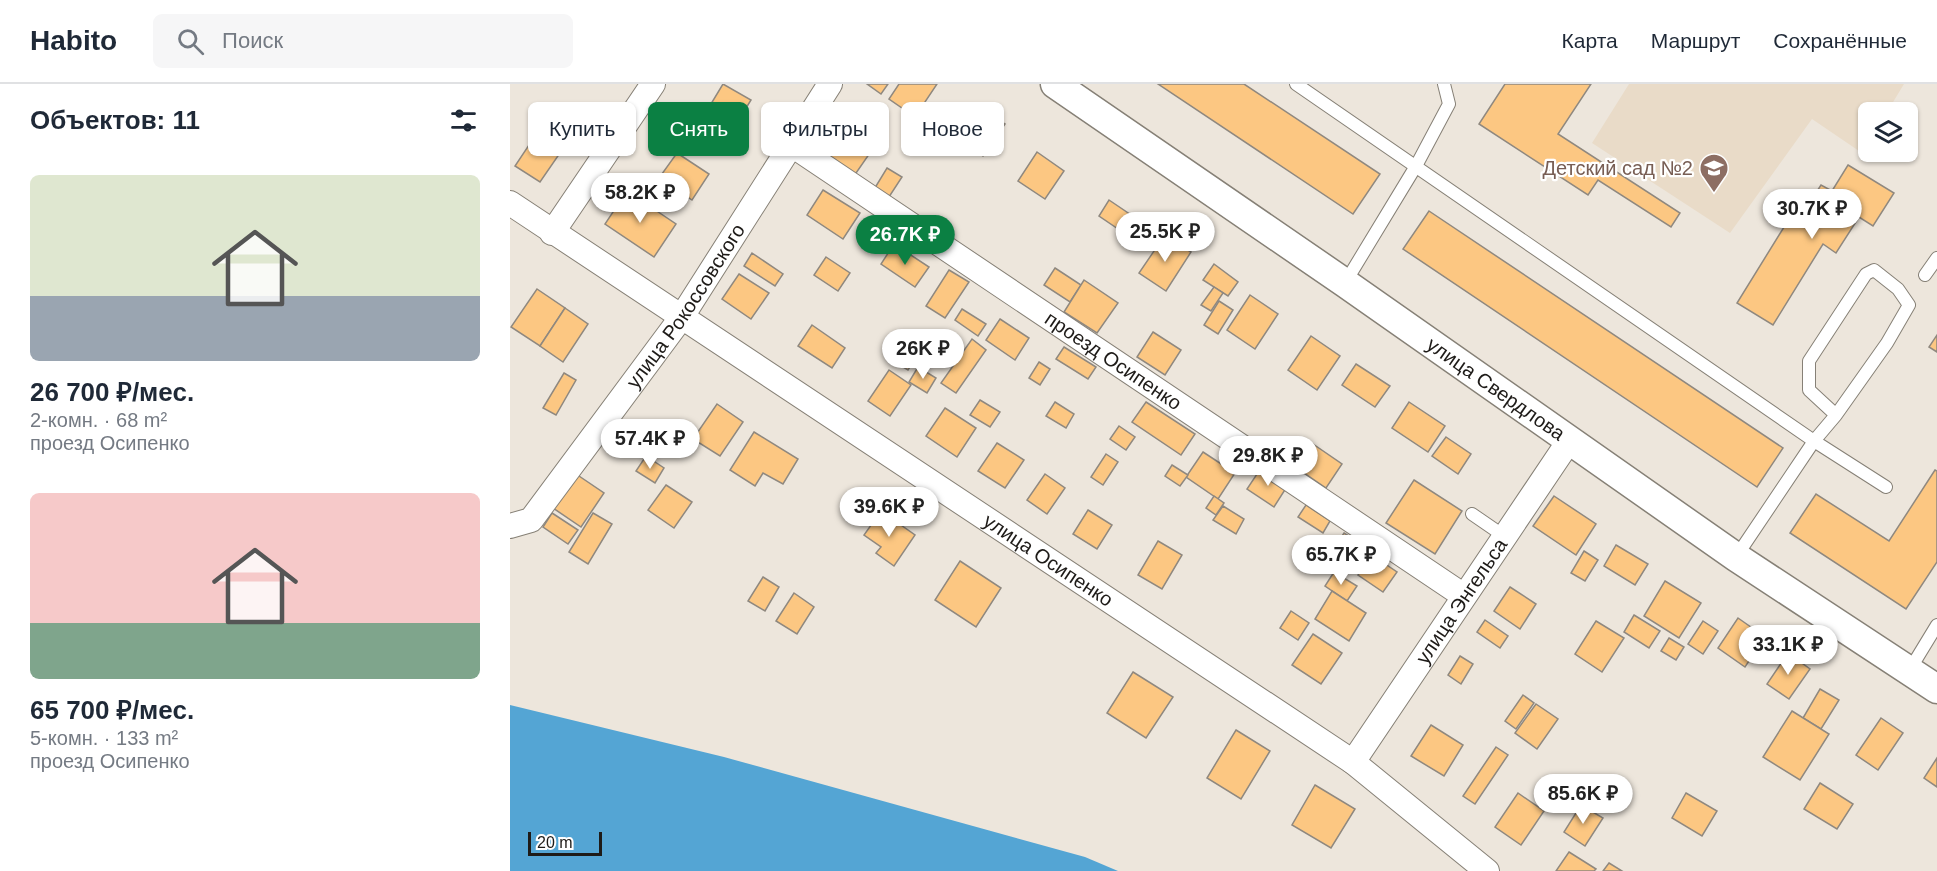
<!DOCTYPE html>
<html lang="ru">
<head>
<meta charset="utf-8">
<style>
	body { margin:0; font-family:Helvetica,sans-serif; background:#f6f6f7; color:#1f2937; height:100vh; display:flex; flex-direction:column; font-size:22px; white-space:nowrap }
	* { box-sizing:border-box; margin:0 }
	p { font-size:20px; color:#747a83 }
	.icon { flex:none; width:33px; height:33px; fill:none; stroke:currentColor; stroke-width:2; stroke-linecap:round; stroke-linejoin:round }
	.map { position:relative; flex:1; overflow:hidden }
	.details { display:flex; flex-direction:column; background:#fff; width:510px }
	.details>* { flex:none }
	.banner { position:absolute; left:18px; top:18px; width:570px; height:54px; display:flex; gap:12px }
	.controls { position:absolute; left:1348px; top:18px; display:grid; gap:12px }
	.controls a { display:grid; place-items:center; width:60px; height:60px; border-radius:9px; background:#fff; box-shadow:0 2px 4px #0004; font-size:30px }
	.scale { position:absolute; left:18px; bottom:15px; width:74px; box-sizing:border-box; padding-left:6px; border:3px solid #1e1b18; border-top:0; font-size:16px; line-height:21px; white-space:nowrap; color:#1e1b18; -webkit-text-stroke:4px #fff; paint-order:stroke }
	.price { position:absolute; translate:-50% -51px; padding:0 14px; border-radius:21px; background:#fff; color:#222; font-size:20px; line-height:39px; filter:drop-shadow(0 2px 3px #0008) }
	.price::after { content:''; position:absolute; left:50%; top:36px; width:18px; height:14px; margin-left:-9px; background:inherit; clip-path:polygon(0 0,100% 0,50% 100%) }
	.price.selected { background:#0b8043; color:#fff }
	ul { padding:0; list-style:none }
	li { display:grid; align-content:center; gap:12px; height:318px; padding:0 30px }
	li span { display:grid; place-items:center; height:186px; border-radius:9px; color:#555 }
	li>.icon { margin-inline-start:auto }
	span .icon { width:108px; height:108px; fill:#fffc; stroke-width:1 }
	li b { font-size:26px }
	h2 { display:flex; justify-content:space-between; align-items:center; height:72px; padding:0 30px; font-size:26px }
	.chip { padding:0 21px; border-radius:9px; background:#fff; box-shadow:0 2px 4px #0004; font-size:21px; line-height:54px }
	.chip.selected { background:#0b8043; color:#fff }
	header { display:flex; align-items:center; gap:36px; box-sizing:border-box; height:84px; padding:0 30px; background:#fff; border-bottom:2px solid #e0e1e3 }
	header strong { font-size:28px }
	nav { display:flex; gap:33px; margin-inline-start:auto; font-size:21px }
	.search { width:420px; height:54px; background:#f6f6f7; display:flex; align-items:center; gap:15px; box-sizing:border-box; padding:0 21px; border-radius:9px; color:#747a83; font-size:22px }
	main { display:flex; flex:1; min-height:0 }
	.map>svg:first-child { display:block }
</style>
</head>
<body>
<header>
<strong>Habito</strong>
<div class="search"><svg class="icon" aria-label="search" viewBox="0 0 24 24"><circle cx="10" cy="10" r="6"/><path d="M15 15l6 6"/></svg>Поиск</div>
<nav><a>Карта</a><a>Маршрут</a><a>Сохранённые</a></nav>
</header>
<main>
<section class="details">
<h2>Объектов: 11<svg class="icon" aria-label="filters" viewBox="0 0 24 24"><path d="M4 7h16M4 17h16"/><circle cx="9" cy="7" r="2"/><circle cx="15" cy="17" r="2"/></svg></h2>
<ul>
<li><span style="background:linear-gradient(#dfe7d0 65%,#9aa5b1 0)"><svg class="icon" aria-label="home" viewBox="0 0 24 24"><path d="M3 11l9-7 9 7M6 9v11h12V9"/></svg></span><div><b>26 700 ₽/мес.</b><p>2-комн. · 68 m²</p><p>проезд Осипенко</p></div></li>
<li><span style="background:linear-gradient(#f6c9c9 70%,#7fa58c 0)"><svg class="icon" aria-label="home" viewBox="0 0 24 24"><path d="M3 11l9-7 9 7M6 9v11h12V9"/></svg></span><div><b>65 700 ₽/мес.</b><p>5-комн. · 133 m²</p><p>проезд Осипенко</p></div></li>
</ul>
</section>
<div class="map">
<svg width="1427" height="787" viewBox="0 0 1427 787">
	<rect width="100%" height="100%" fill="#ede6dc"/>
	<polygon fill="#e9dbc8" points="1119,0 1394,0 1377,28 1359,28 1359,58 1352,69 1302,35 1220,149 1082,59"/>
	<polygon fill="#54a5d4" points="0,621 214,673 575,773 608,787 0,787"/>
	<g fill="#fcc782" stroke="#8f887f" stroke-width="1.5">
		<polygon points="213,0 241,16 214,60 187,43"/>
		<polygon points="357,0 378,0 371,10"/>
		<polygon points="389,0 427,0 405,33 379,15"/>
		<polygon points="648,0 734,0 870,90 843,130"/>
		<polygon points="995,0 1081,0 1048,50 1170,129 1161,143 1088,96 1078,111 969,40"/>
		<polygon points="468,23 495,40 473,72 447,54"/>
		<polygon points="327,44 362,66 344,92 310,69"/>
		<polygon points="25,52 50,69 30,98 5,82"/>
		<polygon points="527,68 554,87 535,115 508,97"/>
		<polygon points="167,69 199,90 182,116 149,94"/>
		<polygon points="1338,81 1384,109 1363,142 1349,133 1326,169 1313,160 1263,241 1227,219 1279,135 1286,140 1311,101 1322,107"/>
		<polygon points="377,84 392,93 377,116 363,107"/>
		<polygon points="313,106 350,129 333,155 297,131"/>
		<polygon points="117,107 166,140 144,173 95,140"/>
		<polygon points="599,116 627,135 617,151 589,132"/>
		<polygon points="919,127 1273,364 1247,403 893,165"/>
		<polygon points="655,151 681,168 656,207 629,189"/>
		<polygon points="384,160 419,183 405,203 371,180"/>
		<polygon points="242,169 273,190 265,202 234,182"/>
		<polygon points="316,173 340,189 328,207 304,191"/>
		<polygon points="704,180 728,198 718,212 693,196"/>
		<polygon points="545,184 571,201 560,218 534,201"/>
		<polygon points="439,186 459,198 435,234 416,222"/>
		<polygon points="229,190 259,209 241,235 212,215"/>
		<polygon points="574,196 608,219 587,249 554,228"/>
		<polygon points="704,203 713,209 701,227 691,221"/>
		<polygon points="27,205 55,224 30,262 1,243"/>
		<polygon points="740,211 768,230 745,265 717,246"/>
		<polygon points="709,217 723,226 708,250 694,241"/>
		<polygon points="55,224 78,240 53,278 30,262"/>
		<polygon points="452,225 476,240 468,252 445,236"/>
		<polygon points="490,235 519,254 505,276 476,256"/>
		<polygon points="302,241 335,264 322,284 288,262"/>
		<polygon points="643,248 671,266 655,291 627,273"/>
		<polygon points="1427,251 1427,268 1419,263"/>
		<polygon points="801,252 830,272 807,306 778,286"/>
		<polygon points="462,255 476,266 446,309 431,299"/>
		<polygon points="393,261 408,270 398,286 383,277"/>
		<polygon points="554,263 586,283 578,295 546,275"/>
		<polygon points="529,278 540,285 530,301 519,294"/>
		<polygon points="846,280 880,302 865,323 832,301"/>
		<polygon points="408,283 426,294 417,309 399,298"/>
		<polygon points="379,286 401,301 380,332 358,317"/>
		<polygon points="54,289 66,296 46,331 33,324"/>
		<polygon points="470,316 490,328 480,343 460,331"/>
		<polygon points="545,318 564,330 556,344 536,332"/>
		<polygon points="636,318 685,350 671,371 622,338"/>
		<polygon points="899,318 935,342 918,368 882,344"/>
		<polygon points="207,320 233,338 210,372 183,355"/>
		<polygon points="435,324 466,344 447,373 416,352"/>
		<polygon points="609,342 625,353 616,366 600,355"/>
		<polygon points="244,348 288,375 273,400 253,389 245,402 220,386"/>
		<polygon points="936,353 961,370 948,390 922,372"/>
		<polygon points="487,359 514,376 495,404 468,387"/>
		<polygon points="803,360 832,380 816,404 787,384"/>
		<polygon points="693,368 725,389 708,415 676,393"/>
		<polygon points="596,370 608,378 593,401 581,393"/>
		<polygon points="136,372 154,384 145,399 126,387"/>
		<polygon points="662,381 678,391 670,402 655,392"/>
		<polygon points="751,384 778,401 764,423 737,405"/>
		<polygon points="1425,386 1427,387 1427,478 1396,525 1280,449 1306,410 1379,457"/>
		<polygon points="66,390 94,409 71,443 43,424"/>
		<polygon points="535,390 555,404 537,430 517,416"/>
		<polygon points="904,396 952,427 925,470 876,439"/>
		<polygon points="156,401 182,418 164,444 138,426"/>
		<polygon points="704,412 714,419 706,431 696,424"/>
		<polygon points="1044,412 1086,440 1066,471 1023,442"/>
		<polygon points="796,421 820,437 813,449 788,433"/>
		<polygon points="713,422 734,435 726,450 703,436"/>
		<polygon points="578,426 602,441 587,465 563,450"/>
		<polygon points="371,427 405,451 384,482 366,469 371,463 354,451"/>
		<polygon points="42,429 68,446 58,460 33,443"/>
		<polygon points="83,429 102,440 78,480 59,468"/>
		<polygon points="834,449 860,466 846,488 820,470"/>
		<polygon points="648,457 672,471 652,505 628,491"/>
		<polygon points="1106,461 1138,480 1125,501 1094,482"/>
		<polygon points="1074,467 1088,476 1075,497 1061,489"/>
		<polygon points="862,471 887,488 873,508 848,491"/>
		<polygon points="450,477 491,504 466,543 425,516"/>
		<polygon points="824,488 847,502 837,517 815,502"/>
		<polygon points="253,493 269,503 255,527 238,517"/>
		<polygon points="1155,497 1191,519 1169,554 1134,532"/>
		<polygon points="1000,503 1026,520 1010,545 984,527"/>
		<polygon points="822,507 856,529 839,557 805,535"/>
		<polygon points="284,509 304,523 287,550 266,537"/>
		<polygon points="781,527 799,539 788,556 770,544"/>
		<polygon points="1124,531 1150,547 1139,564 1114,548"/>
		<polygon points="1228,534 1255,553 1235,583 1208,564"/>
		<polygon points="975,536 998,552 990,564 967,548"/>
		<polygon points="1086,537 1114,554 1092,588 1065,570"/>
		<polygon points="1193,537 1208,547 1193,570 1178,560"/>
		<polygon points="803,550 832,569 811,600 782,581"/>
		<polygon points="1159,554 1174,563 1166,576 1151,567"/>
		<polygon points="1278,569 1300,585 1279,615 1257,600"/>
		<polygon points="950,572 963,580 951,600 938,591"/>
		<polygon points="623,588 663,613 636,654 597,629"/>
		<polygon points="1310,605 1329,616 1311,645 1293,634"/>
		<polygon points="1013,611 1024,619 1006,645 995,637"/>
		<polygon points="1026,620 1048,635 1027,665 1005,649"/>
		<polygon points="1282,627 1319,650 1290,696 1253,673"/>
		<polygon points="1371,634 1393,649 1368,686 1346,671"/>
		<polygon points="921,641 953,661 934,692 901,672"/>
		<polygon points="726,646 760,667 731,715 697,694"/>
		<polygon points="986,663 998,671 965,720 953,712"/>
		<polygon points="1427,674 1427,703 1414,694"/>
		<polygon points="1310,699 1343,720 1327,745 1294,725"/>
		<polygon points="805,701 845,725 821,764 782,741"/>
		<polygon points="1008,709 1034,727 1011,761 985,743"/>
		<polygon points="1176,709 1207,727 1192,752 1162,734"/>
		<polygon points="1071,721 1093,734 1075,762 1054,748"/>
		<polygon points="1059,768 1086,785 1084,787 1046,787"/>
		<polygon points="1099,779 1112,787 1093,787"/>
	</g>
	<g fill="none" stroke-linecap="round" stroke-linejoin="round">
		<g stroke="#868076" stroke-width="14">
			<g id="service">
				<polyline points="786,0 1304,357 1376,403"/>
				<polyline points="1415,191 1427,174"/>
				<polyline points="835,199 906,82 939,20 934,0"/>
				<polyline points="962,430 994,452"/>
				<polyline points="1226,473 1304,357 1326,331 1377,259 1399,221 1388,205 1364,186 1356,190 1299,277 1299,306 1326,331"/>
				<polyline points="1399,587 1427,541"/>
			</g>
		</g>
		<g stroke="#868076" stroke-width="26">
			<g id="minor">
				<path id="s1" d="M 282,61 L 954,512"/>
				<path id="s2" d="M 0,119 L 843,678 L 977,787"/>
				<polyline points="42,149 143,0"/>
				<path id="s3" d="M 0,442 L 21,436 L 171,234 L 320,0"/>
				<path id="s4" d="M 843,678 L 1059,357"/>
			</g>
		</g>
		<g stroke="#868076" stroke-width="31">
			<g id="tertiary">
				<path id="s5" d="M 545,0 L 835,199 L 1226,473 L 1427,605"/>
			</g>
		</g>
		<use href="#service" stroke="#fff" stroke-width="12"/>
		<use href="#minor" stroke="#fff" stroke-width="24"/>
		<use href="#tertiary" stroke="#fff" stroke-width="28"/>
	</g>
	<defs>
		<g id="school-pin" transform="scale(1.5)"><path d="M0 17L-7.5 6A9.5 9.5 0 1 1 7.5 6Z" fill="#8d6e63" stroke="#fff"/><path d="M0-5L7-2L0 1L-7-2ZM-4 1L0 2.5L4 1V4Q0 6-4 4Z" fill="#fff"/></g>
	</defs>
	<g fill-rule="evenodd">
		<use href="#school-pin" x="1204" y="84"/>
	</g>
	<g text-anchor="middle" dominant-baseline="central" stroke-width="4.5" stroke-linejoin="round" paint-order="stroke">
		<g font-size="20" fill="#785e54" stroke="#fff" text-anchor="end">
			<text x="1183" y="84">Детский сад №2</text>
		</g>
		<g font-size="20" fill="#1e1b18" stroke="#fff">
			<text stroke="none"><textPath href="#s3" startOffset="286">улица Рокоссовского</textPath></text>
			<text stroke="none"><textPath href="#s1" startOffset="387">проезд Осипенко</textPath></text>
			<text stroke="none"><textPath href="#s5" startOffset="536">улица Свердлова</textPath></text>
			<text stroke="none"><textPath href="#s2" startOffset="646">улица Осипенко</textPath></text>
			<text stroke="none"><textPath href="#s4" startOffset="194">улица Энгельса</textPath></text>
		</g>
	</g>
</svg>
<div class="controls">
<a><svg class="icon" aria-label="layers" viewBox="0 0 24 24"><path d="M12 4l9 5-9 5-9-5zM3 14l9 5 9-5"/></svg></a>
</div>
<div class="scale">20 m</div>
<b class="price" style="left:130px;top:140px">58.2K ₽</b>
<b class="price" style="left:1302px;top:156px">30.7K ₽</b>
<b class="price" style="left:655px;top:179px">25.5K ₽</b>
<b class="price selected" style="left:395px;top:182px">26.7K ₽</b>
<b class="price" style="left:413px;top:296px">26K ₽</b>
<b class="price" style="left:140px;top:386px">57.4K ₽</b>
<b class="price" style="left:758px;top:403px">29.8K ₽</b>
<b class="price" style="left:379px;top:454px">39.6K ₽</b>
<b class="price" style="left:831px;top:502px">65.7K ₽</b>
<b class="price" style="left:1278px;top:592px">33.1K ₽</b>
<b class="price" style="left:1073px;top:741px">85.6K ₽</b>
<div class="banner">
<a class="chip">Купить</a>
<a class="chip selected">Снять</a>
<a class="chip">Фильтры</a>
<a class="chip">Новое</a>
</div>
</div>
</main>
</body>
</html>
